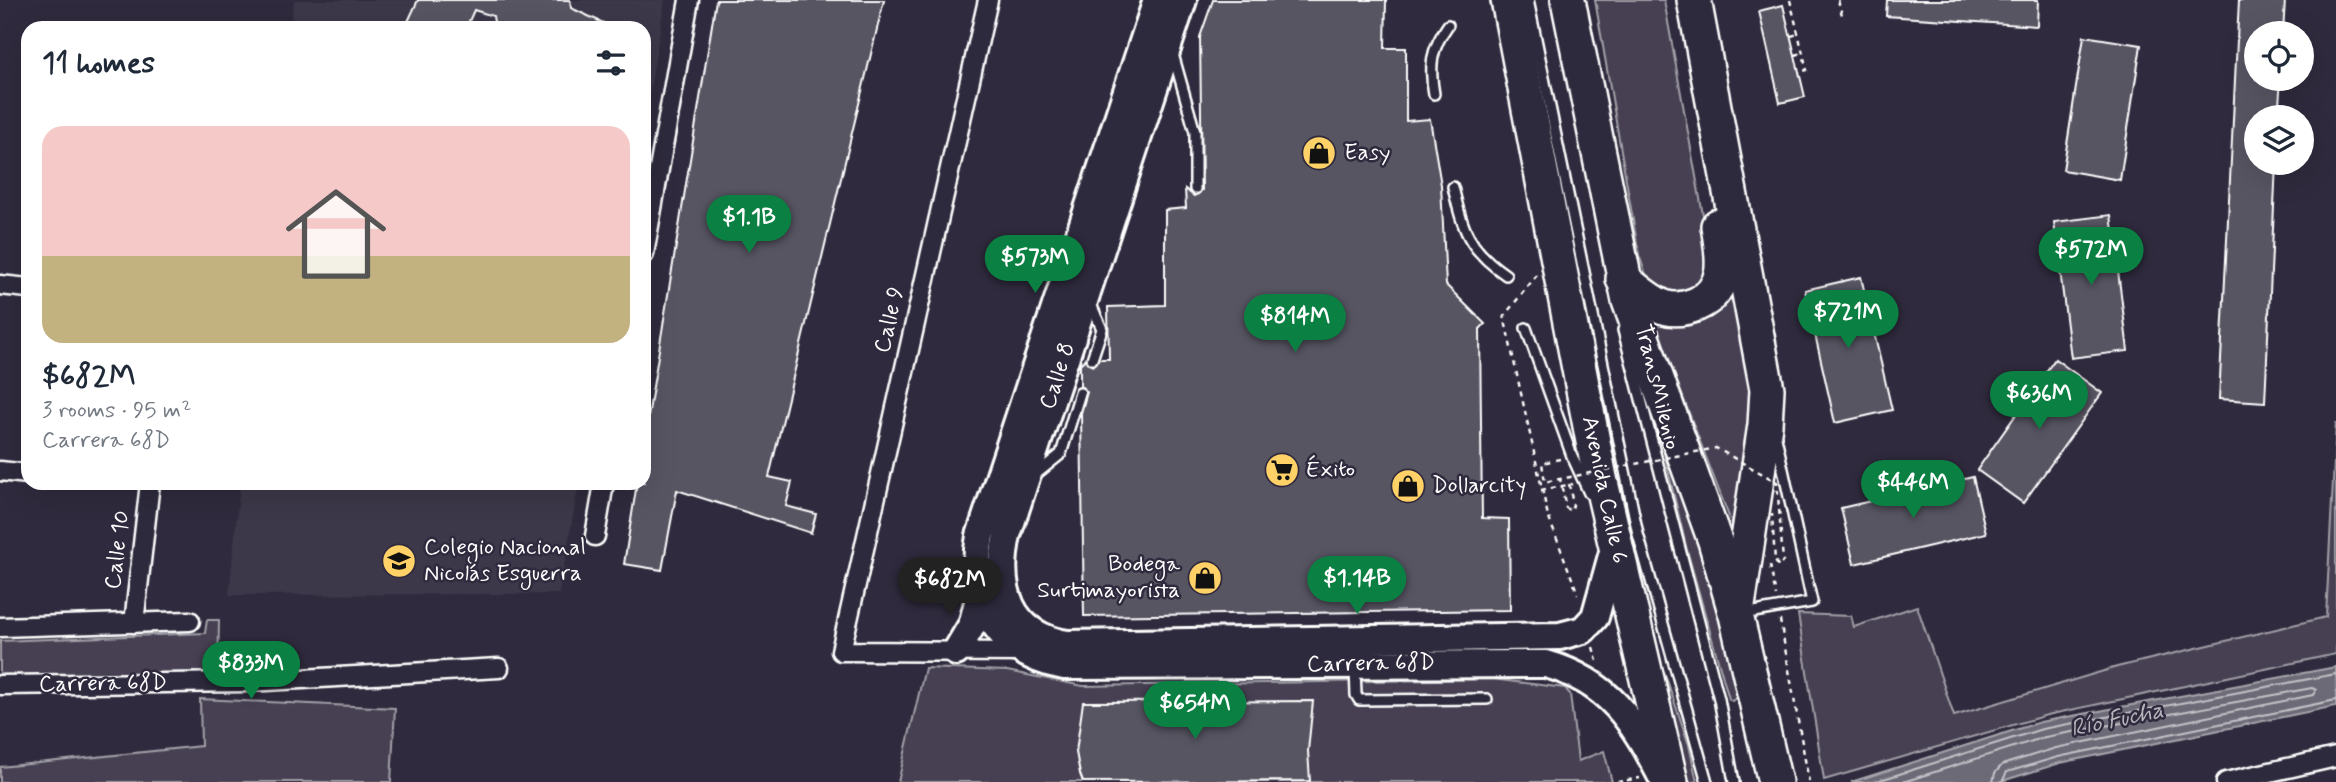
<!DOCTYPE html>
<html lang="en">
<head>
<meta charset="utf-8">
<style>
	body { margin:0; font-family:Mynerve,sans-serif; background:#f6f6f7; color:#1f2937; height:100vh; display:flex; flex-direction:column; font-size:26px; white-space:nowrap }
	* { box-sizing:border-box; margin:0 }
	p { font-size:23px; color:#747a83 }
	.icon { flex:none; width:38px; height:38px; fill:none; stroke:currentColor; stroke-width:2; stroke-linecap:round; stroke-linejoin:round }
	.map { position:relative; flex:1; overflow:hidden }
	.details { position:absolute; left:21px; top:21px; width:630px; height:469px; display:flex; flex-direction:column; background:#fff; border-radius:21px; box-shadow:0 7px 28px #0002 }
	.details>* { flex:none }
	.tools { position:absolute; left:2244px; top:21px; display:grid; gap:14px }
	.tools a { display:grid; place-items:center; width:70px; height:70px; border-radius:50%; background:#fff; box-shadow:0 7px 28px #0002; font-size:35px }
	.price { position:absolute; translate:-50% -60px; padding:0 16px; border-radius:24px; background:#0b8043; color:#fff; font-size:23px; line-height:46px; filter:drop-shadow(0 2px 4px #0008) }
	.price::after { content:''; position:absolute; left:50%; top:42px; width:21px; height:16px; margin-left:-10px; background:inherit; clip-path:polygon(0 0,100% 0,50% 100%) }
	.price.current { background:#222; color:#fff }
	ul { padding:0; list-style:none }
	li { display:grid; align-content:center; gap:14px; height:371px; padding:0 21px }
	li+li { border-top:2px solid #e0e1e3 }
	li span { display:grid; place-items:center; height:217px; border-radius:21px; color:#555 }
	li>.icon { margin-inline-start:auto }
	span .icon { width:126px; height:126px; fill:#fffc; stroke-width:1 }
	li b { font-size:30px }
	h2 { display:flex; justify-content:space-between; align-items:center; height:84px; padding:0 21px; font-size:30px }
	.map>svg:first-child { display:block }
</style>
</head>
<body>
<div class="map">
<svg width="2336" height="782" viewBox="0 0 2336 782">
	<rect width="100%" height="100%" fill="#2f2a3d"/>
	<filter id="ink" filterUnits="userSpaceOnUse"><feTurbulence type="fractalNoise" baseFrequency=".0143" numOctaves="2"/><feDisplacementMap in="SourceGraphic" scale="14" xChannelSelector="R" yChannelSelector="G"/><feConvolveMatrix kernelMatrix="1 2 1 2 8 2 1 2 1" color-interpolation-filters="sRGB"/></filter>
	<g filter="url(#ink)">
		<g fill="#3c3749">
			<polygon points="294,0 665,0 644,126 644,28 290,28"/>
			<polygon points="240,483 579,483 559,594 229,595"/>
		</g>
		<g fill="#464152" stroke="#a2a0a8" stroke-width="2">
			<polygon points="1595,0 1664,0 1711,259 1702,289 1672,299 1649,283 1639,255"/>
			<polygon points="1731,286 1756,396 1738,540 1652,317"/>
			<polygon points="2336,422 2336,654 2047,715 1824,780 1798,614 1851,616 1854,627 1917,606 1954,716 2117,667 2326,617"/>
			<polygon points="1658,428 1691,490 1736,685 1736,698 1732,701 1729,699 1687,550"/>
			<polygon points="207,620 219,620 218,675 0,676 0,641 205,633"/>
			<polygon points="925,668 1007,671 1083,686 1492,679 1565,688 1570,694 1578,761 1604,751 1612,782 898,782"/>
			<polygon points="1664,671 1689,745 1697,782 1686,782"/>
			<polygon points="200,699 395,708 391,782 0,782 0,767 201,746"/>
		</g>
		<polygon fill="#6d6a77" stroke="#a7a6ad" stroke-width="2" points="2336,667 2336,706 2060,763 1999,782 1851,782 2040,722"/>
		<g fill="none" stroke-linecap="round" stroke-linejoin="round">
			<g stroke="#c5c3c9" stroke-width="2">
				<polyline points="1874,782 2042,729 2336,674"/>
				<polyline points="1903,782 2045,737 2312,688 2316,690 2313,695 2056,748 2002,765 1995,773 1993,782"/>
				<polyline points="2002,782 2007,772 2058,757 2336,700"/>
			</g>
		</g>
		<g fill="#595564" stroke="#fff" stroke-width="2">
			<polygon points="418,0 570,0 571,8 614,28 495,28 493,16 474,10 466,28 405,28"/>
			<polygon points="716,0 884,0 769,477 792,482 786,506 816,514 811,533 677,490 662,570 624,564 637,483 644,483 644,442"/>
			<polygon points="1213,0 1386,0 1385,48 1406,48 1406,121 1430,119 1441,185 1446,285 1485,324 1480,329 1482,518 1509,519 1510,610 1084,616 1081,413 1087,392 1080,386 1080,364 1085,359 1093,366 1099,359 1109,359 1108,307 1165,305 1165,210 1186,208 1185,189 1194,196 1202,190 1200,37"/>
			<polygon points="1887,0 2038,0 2037,26 1886,16"/>
			<polygon points="2239,0 2285,0 2283,33 2256,33 2256,79 2281,79 2278,117 2256,117 2256,163 2276,163 2265,402 2219,399"/>
			<polygon points="1783,5 1805,97 1780,103 1759,11"/>
			<polygon points="2084,36 2141,45 2120,180 2063,170"/>
			<polygon points="2111,215 2128,351 2071,358 2054,222"/>
			<polygon points="1861,277 1892,410 1835,423 1805,290"/>
			<polygon points="2055,359 2102,393 2023,503 1977,470"/>
			<polygon points="1973,477 1986,533 1854,564 1841,508"/>
			<polygon points="1313,701 1308,751 1310,781 1083,782 1080,774 1076,752 1083,702"/>
		</g>
		<g fill="none" stroke-linecap="round" stroke-linejoin="round">
			<g stroke="#fff" stroke-width="14">
				<g id="lane">
					<polyline points="1528,0 1638,534 1707,782"/>
					<polyline points="1173,54 1195,132 1195,189"/>
					<path d="M 1434,94 C 1429,66 1431,49 1448,25"/>
					<path d="M 1453,187 C 1463,230 1468,249 1506,275"/>
					<polyline points="1090,302 1102,329 1092,359"/>
					<polyline points="1526,328 1572,456 1589,493"/>
					<polyline points="1623,330 1719,699 1734,782"/>
					<polyline points="1035,475 1061,454 1080,393"/>
					<polyline points="1743,614 1812,602 1776,437"/>
					<polyline points="1355,667 1356,695 1359,700 1487,699"/>
				</g>
			</g>
			<g stroke="#fff" stroke-width="23">
				<g id="street">
					<polyline points="988,0 841,651 1027,652"/>
					<polyline points="644,254 689,0"/>
					<polyline points="0,285 28,288"/>
					<polyline points="0,471 28,474"/>
					<polyline points="595,536 604,483"/>
					<polyline points="134,623 150,483"/>
					<polyline points="0,627 190,621"/>
					<polyline points="0,685 248,682 499,668"/>
					<polyline points="2226,782 2336,757"/>
				</g>
			</g>
			<g stroke="#fff" stroke-width="32">
				<g id="secondary">
					<path d="M 1157,0 L 980,536 C 968,600 997,654 1064,666 L 1546,664 C 1610,682 1633,721 1662,777"/>
					<path d="M 1183,0 L 1007,535 C 996,587 1008,635 1068,644 L 1560,636 L 1583,630 L 1595,617 L 1615,545"/>
					<polyline points="956,652 972,625 980,595"/>
				</g>
			</g>
			<g stroke="#fff" stroke-width="38">
				<g id="highway">
					<polyline points="1508,0 1600,478 1671,782"/>
					<polyline points="1568,0 1629,301 1715,541 1736,615 1775,782"/>
					<polyline points="1694,0 1767,389 1765,425 1738,606"/>
					<path d="M 1623,279 C 1636,289 1649,302 1664,307 C 1675,311 1687,308 1697,304 C 1730,289 1723,255 1718,226"/>
				</g>
			</g>
			<g stroke="#fff" stroke-width="2.5" stroke-dasharray="5 5" stroke-linecap="butt">
				<polyline points="1790,0 1807,70 1799,72"/>
				<polyline points="1838,0 1842,15"/>
				<polyline points="1791,36 1798,34"/>
				<polyline points="1795,55 1803,53"/>
				<polyline points="1537,275 1504,316 1548,516 1578,594"/>
				<polyline points="1560,459 1542,463 1545,482 1560,479"/>
				<polyline points="1541,490 1573,484"/>
				<polyline points="1770,565 1776,596"/>
				<polyline points="1780,620 1809,782"/>
				<polyline points="1593,647 1597,661"/>
				<polyline points="1617,782 1640,778"/>
			</g>
			<use href="#lane" stroke="#2f2a3d" stroke-width="9"/>
			<use href="#street" stroke="#2f2a3d" stroke-width="18"/>
			<use href="#secondary" stroke="#2f2a3d" stroke-width="26"/>
			<use href="#highway" stroke="#2f2a3d" stroke-width="33"/>
			<polyline stroke="#fff" stroke-width="2.5" stroke-dasharray="5 5" stroke-linecap="butt" points="1569,484 1573,505 1571,511 1566,508 1560,479 1716,448 1777,482 1783,561 1779,567 1775,561 1772,514"/>
		</g>
	</g>
	<defs>
		<g id="shop-disc" transform="scale(1.75)"><circle r="9.5" fill="#ffd166" stroke="#2f2a3d"/><path d="M-5-2.5h2.3a2.7 3.5 0 0 1 5.4 0H5L5.5 6h-11ZM-1.5-2.5h3a1.5 2.3 0 0 0-3 0Z" fill="#111"/></g>
		<g id="supermarket-disc" transform="scale(1.75)"><circle r="9.5" fill="#ffd166" stroke="#2f2a3d"/><path d="M-6-5.5h2.5l.6 2H6L4.5 2H-2.5L-4.4-4H-6ZM-1.5 3.2a1.3 1.3 0 1 0 .1 0ZM3 3.2a1.3 1.3 0 1 0 .1 0Z" fill="#111"/></g>
		<g id="school-disc" transform="scale(1.75)"><circle r="9.5" fill="#ffd166" stroke="#2f2a3d"/><path d="M0-5L7-2L0 1L-7-2ZM-4 1L0 2.5L4 1V4Q0 6-4 4Z" fill="#111"/></g>
	</defs>
	<g fill-rule="evenodd">
		<use href="#shop-disc" x="1319" y="153"/>
		<use href="#supermarket-disc" x="1282" y="470"/>
		<use href="#shop-disc" x="1408" y="486"/>
		<use href="#school-disc" x="399" y="561"/>
		<use href="#shop-disc" x="1205" y="578"/>
	</g>
	<g text-anchor="middle" dominant-baseline="central" stroke-width="5" stroke-linejoin="round" paint-order="stroke">
		<g font-size="23" fill="#fff" stroke="#2f2a3d" text-anchor="start">
			<text x="1344" y="153">Easy</text>
			<text x="1306" y="470">Éxito</text>
			<text x="1432" y="486">Dollarcity</text>
			<text x="424" y="548">Colegio Nacional<tspan x="424" dy="26">Nicolás Esguerra</tspan></text>
			<text x="1180" y="565" text-anchor="end">Bodega<tspan x="1180" dy="26">Surtimayorista</tspan></text>
		</g>
		<g font-size="23" fill="#fff" stroke="#2f2a3d">
			<text transform="translate(890 320) rotate(-77)">Calle 9</text>
			<text transform="translate(1058 376) rotate(-72)">Calle 8</text>
			<text transform="translate(1657 387) rotate(76)">TransMilenio</text>
			<text transform="translate(1604 490) rotate(78)">Avenida Calle 6</text>
			<text transform="translate(118 550) rotate(-83)">Calle 10</text>
			<text transform="translate(1371 664) rotate(-1)">Carrera 68D</text>
			<text transform="translate(103 684) rotate(-1)">Carrera 68D</text>
		</g>
		<g font-size="24" font-style="italic" fill="#b6b4bb" stroke="#2f2a3d">
			<text transform="translate(2117 720) rotate(-12)">Río Fucha</text>
		</g>
	</g>
</svg>
<div class="tools">
<a><svg class="icon" aria-label="locate" viewBox="0 0 24 24"><circle cx="12" cy="12" r="6"/><path d="M12 2v4M12 18v4M2 12h4M18 12h4"/></svg></a>
<a><svg class="icon" aria-label="layers" viewBox="0 0 24 24"><path d="M12 4l9 5-9 5-9-5zM3 14l9 5 9-5"/></svg></a>
</div>
<b class="price" style="left:749px;top:255px">$1.1B</b>
<b class="price" style="left:2091px;top:287px">$572M</b>
<b class="price" style="left:1035px;top:295px">$573M</b>
<b class="price" style="left:1848px;top:350px">$721M</b>
<b class="price" style="left:1295px;top:354px">$814M</b>
<b class="price" style="left:2039px;top:431px">$636M</b>
<b class="price" style="left:1913px;top:520px">$446M</b>
<b class="price" style="left:1357px;top:616px">$1.14B</b>
<b class="price current" style="left:950px;top:617px">$682M</b>
<b class="price" style="left:251px;top:701px">$833M</b>
<b class="price" style="left:1195px;top:741px">$654M</b>
<section class="details">
<h2>11 homes<svg class="icon" aria-label="filters" viewBox="0 0 24 24"><path d="M4 7h16M4 17h16"/><circle cx="9" cy="7" r="2"/><circle cx="15" cy="17" r="2"/></svg></h2>
<ul>
<li><span style="background:linear-gradient(#f6c9c9 60%,#c2b280 0)"><svg class="icon" aria-label="home" viewBox="0 0 24 24"><path d="M3 11l9-7 9 7M6 9v11h12V9"/></svg></span><div><b>$682M</b><p>3 rooms · 95 m²</p><p>Carrera 68D</p></div></li>
</ul>
</section>
</div>
</body>
</html>
